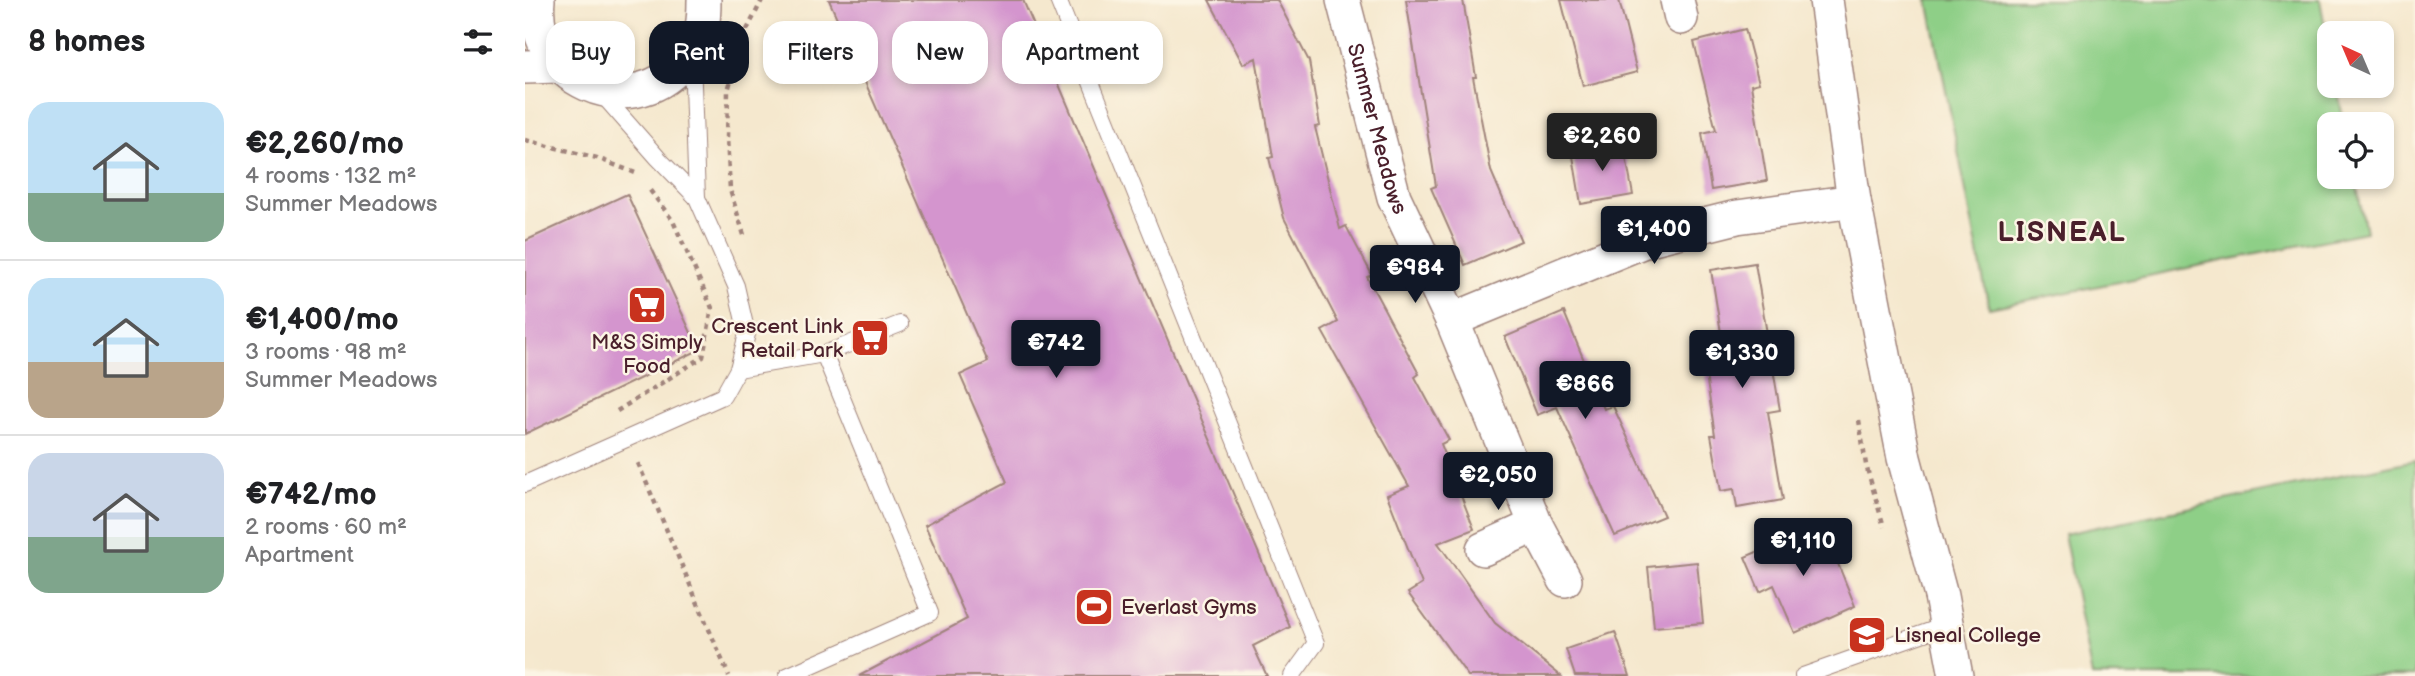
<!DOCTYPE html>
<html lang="en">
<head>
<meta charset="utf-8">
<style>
	body { margin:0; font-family:"Balsamiq Sans",sans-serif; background:#f2f2f2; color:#202124; height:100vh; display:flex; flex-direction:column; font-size:26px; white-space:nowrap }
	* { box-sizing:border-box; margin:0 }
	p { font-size:23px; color:#757577 }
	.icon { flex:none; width:38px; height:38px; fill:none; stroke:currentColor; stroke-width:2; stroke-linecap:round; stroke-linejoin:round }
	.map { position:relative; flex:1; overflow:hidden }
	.sheet { display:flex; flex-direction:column; background:#fff; width:525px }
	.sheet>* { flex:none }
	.hud { position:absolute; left:21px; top:21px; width:665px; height:63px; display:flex; gap:14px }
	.needle { width:46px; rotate:316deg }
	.controls { position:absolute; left:1792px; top:21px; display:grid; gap:14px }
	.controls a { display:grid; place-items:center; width:77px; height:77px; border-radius:14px; background:#fff; box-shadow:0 4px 10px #0003; font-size:35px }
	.price { position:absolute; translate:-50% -60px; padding:0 16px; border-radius:7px; background:#111827; color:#fff; font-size:23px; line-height:46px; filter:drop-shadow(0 2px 4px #0008) }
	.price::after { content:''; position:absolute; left:50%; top:42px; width:21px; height:16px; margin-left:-10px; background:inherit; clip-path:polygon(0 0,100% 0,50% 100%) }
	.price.current { background:#222; color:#fff }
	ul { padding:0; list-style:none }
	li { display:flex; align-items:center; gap:21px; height:175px; padding:0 28px }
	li+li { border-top:2px solid #e0e0e0 }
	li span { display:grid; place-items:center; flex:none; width:196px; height:140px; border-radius:21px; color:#555 }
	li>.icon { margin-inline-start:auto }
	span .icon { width:84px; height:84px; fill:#fffc; stroke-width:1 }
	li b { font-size:30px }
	h2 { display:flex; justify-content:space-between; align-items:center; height:84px; padding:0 28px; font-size:30px }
	.pill { padding:0 24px; border-radius:21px; background:#fff; box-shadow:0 4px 10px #0003; font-size:24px; line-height:63px }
	.pill.current { background:#111827; color:#fff }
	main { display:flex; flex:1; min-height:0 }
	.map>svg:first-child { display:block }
</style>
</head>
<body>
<main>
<section class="sheet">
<h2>8 homes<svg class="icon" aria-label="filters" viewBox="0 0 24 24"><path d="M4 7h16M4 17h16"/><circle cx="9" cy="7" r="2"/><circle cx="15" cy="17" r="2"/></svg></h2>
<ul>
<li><span style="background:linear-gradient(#bfe0f5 65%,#7fa58c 0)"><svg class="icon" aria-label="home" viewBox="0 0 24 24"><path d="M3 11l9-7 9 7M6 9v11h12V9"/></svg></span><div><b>€2,260/mo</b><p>4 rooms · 132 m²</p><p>Summer Meadows</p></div></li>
<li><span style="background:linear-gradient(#bfe0f5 60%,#b9a48a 0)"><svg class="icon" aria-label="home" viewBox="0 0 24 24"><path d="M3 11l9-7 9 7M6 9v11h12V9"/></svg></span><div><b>€1,400/mo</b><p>3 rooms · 98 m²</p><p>Summer Meadows</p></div></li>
<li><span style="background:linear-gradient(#c9d6e8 60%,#7fa58c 0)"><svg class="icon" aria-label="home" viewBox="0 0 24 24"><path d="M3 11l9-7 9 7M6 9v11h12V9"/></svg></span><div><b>€742/mo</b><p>2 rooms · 60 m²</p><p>Apartment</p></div></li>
</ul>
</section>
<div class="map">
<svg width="1890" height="676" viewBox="0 0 1890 676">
	<rect width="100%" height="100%" fill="#fcf5e5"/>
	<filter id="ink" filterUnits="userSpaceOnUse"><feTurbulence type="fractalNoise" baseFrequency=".0143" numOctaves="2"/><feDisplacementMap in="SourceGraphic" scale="14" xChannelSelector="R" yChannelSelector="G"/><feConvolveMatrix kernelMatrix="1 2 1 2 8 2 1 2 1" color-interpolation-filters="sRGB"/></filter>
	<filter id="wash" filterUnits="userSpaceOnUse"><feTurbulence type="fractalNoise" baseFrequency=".00686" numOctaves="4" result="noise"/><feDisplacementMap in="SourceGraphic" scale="28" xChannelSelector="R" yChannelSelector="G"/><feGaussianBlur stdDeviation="1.57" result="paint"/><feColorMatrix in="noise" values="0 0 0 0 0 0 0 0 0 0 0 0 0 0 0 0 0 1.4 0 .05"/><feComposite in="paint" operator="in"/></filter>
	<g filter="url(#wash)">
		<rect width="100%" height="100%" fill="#f5e8ce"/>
		<g fill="#8ecf87" stroke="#6c7759" stroke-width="2">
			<polygon points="1403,0 1795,0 1804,48 1804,86 1812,86 1819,124 1804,124 1804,177 1830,177 1841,232 1464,308"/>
			<polygon points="1890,460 1890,676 1567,676 1539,534"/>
		</g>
		<g id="blocks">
			<g fill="#d495ce">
				<polygon points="304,0 498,0 765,627 728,646 742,676 334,676 442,619 400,525 482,482 435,375 463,362"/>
				<polygon points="684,0 752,0 784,61 795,126 790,127 815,229 821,226 847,275 842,277 894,374 890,377 924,440 916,444 949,529 913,543 970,623 1036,676 943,676 883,593 897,584 862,495 884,486 797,331 813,322 759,218 744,158 748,157 731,58 718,64"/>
				<polygon points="881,0 938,0 951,77 948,77 966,171 996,241 940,265 906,188 911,186"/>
				<polygon points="1036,0 1094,0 1112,72 1058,86"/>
				<polygon points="1220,29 1234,83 1226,85 1242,181 1186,190 1177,133 1191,130 1169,42"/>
				<polygon points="1098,141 1108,195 1056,204 1047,150"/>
				<polygon points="102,194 174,350 0,434 0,241"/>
				<polygon points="1230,263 1255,410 1243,412 1258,500 1212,508 1209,489 1196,491 1186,435 1190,435 1176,342 1197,339 1186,270"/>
				<polygon points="1039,312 1079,409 1088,406 1139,516 1090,536 1032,407 1012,415 980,337"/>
				<polygon points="1297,524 1330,606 1270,633 1249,585 1235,592 1220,557"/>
				<polygon points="1172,562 1178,623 1129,627 1123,567"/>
				<polygon points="1090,632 1105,676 1050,676 1041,649"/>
			</g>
		</g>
	</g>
	<g filter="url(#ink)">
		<use href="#blocks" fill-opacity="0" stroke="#a0847c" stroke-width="2"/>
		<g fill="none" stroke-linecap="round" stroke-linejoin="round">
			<g stroke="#a0847c" stroke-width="18">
				<g id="service">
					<polyline points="533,0 791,643 767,676"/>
					<polyline points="167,57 172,198"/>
					<polyline points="213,369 299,354 375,324"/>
					<polyline points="0,484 198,396 213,369 222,334 211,286 172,198 133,158 76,93"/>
					<polyline points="262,676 405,613 299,354"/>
					<polyline points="1278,676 1422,625"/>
				</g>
			</g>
			<g stroke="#a0847c" stroke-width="36">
				<g id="minor">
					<path d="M 13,0 C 5,79 104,124 156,64 C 166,53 174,41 177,27 C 179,18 179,8 179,0"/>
					<path id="s1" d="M 818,0 L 869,197 L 927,320 L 1011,525 L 1040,580"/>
					<polyline points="1152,0 1156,18"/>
					<polyline points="1301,0 1329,201 1379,458 1416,596 1431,676"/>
					<polyline points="0,67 35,66"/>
					<polyline points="927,320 1124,239 1212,217 1329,201"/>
					<polyline points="958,549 1011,525"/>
				</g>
			</g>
			<g stroke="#a0847c" stroke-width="4.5" stroke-dasharray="5 5" stroke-linecap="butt">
				<polyline points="0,140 72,158 113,174"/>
				<polyline points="219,235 205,190 202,138 203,91 216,42 237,0"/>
				<polyline points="92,411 178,357 187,308 148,221 124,189"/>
				<polyline points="1334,420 1341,465 1359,527"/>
				<polyline points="113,463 204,676"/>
			</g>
			<use href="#service" stroke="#fff" stroke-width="16"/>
			<use href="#minor" stroke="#fff" stroke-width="33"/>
		</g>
	</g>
	<defs>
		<g id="supermarket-square" transform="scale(2.0125)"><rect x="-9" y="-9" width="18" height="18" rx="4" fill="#c8321e" stroke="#fcf5e5"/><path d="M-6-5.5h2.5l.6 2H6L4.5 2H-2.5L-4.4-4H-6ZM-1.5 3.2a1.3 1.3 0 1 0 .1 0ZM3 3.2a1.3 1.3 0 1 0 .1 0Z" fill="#fff"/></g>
		<g id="stadium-square" transform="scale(2.0125)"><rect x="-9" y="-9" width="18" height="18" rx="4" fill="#c8321e" stroke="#fcf5e5"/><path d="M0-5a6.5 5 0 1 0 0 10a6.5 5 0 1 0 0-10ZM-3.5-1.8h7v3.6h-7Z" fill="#fff"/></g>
		<g id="school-square" transform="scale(2.0125)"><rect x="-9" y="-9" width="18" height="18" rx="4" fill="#c8321e" stroke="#fcf5e5"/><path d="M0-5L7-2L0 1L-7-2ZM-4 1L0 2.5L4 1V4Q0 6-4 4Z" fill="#fff"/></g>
	</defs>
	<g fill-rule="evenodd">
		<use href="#supermarket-square" x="122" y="305"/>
		<use href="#supermarket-square" x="345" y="338"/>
		<use href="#stadium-square" x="569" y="607"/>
		<use href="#school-square" x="1342" y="635"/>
	</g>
	<g text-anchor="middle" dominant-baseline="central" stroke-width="5" stroke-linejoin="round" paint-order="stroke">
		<g font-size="21" fill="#4a1f2b" stroke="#fcf5e5">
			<text stroke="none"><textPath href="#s1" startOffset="133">Summer Meadows</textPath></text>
		</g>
		<g font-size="21" fill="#4a1f2b" stroke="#fcf5e5" text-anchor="start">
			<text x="318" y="326" text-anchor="end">Crescent Link<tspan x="318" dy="24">Retail Park</tspan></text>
			<text x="122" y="342" text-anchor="middle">M&amp;S Simply<tspan x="122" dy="24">Food</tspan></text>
			<text x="596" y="607">Everlast Gyms</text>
			<text x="1369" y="635">Lisneal College</text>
		</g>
		<g font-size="28" font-weight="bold" letter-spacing="2" fill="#4a1f2b" stroke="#fcf5e5">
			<text x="1537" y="232">LISNEAL</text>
		</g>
	</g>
</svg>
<div class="controls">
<a><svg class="needle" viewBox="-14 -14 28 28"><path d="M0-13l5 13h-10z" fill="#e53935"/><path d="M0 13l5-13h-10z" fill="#757577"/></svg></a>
<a><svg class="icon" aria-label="locate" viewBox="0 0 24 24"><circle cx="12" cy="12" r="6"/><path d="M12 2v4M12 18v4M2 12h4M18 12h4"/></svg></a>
</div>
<b class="price current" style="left:1077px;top:173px">€2,260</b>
<b class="price" style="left:1129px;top:266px">€1,400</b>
<b class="price" style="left:890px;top:305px">€984</b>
<b class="price" style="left:531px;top:380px">€742</b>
<b class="price" style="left:1217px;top:390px">€1,330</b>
<b class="price" style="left:1060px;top:421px">€866</b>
<b class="price" style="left:973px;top:512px">€2,050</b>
<b class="price" style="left:1278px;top:578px">€1,110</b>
<div class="hud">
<a class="pill">Buy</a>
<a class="pill current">Rent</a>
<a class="pill">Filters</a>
<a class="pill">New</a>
<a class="pill">Apartment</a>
</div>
</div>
</main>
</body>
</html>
